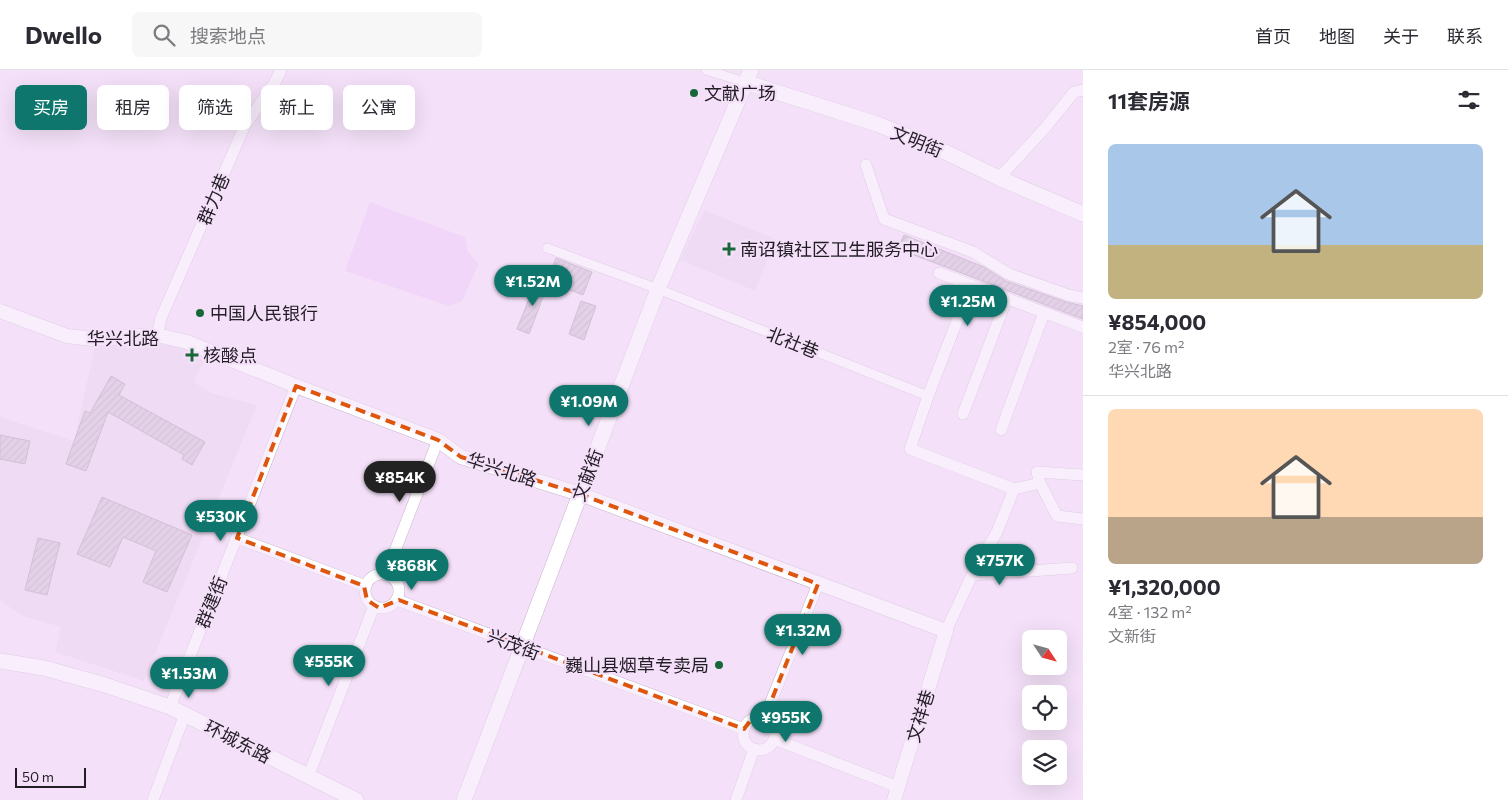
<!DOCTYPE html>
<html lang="zh">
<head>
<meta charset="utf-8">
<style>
	body { margin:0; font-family:Commissioner,"Noto Sans SC",sans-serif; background:#f7f7f7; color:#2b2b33; height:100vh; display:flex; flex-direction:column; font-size:19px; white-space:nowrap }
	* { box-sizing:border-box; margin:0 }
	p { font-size:16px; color:#7c7c81 }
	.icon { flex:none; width:28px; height:28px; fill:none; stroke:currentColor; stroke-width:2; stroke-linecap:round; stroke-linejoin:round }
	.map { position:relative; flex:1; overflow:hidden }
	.drawer { display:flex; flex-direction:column; background:#fff; width:425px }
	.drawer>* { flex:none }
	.top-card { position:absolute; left:15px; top:15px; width:475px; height:45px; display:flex; gap:10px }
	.needle { width:32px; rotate:126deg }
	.fabs { position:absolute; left:1022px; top:560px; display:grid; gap:10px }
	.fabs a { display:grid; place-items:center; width:45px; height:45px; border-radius:8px; background:#fff; box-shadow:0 5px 20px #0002; font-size:25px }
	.scale { position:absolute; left:15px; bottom:12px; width:71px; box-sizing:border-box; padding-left:5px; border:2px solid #231d25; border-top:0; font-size:14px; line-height:18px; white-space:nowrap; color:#231d25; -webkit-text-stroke:4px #f4e1f9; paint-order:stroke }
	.price { position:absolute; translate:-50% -42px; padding:0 11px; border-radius:18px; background:#0f766e; color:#fff; font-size:16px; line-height:32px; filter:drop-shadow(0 1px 2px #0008) }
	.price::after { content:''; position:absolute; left:50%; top:30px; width:15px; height:11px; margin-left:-8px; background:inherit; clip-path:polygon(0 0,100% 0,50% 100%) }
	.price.active { background:#222; color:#fff }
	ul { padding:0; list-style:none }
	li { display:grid; align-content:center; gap:10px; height:265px; padding:0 25px }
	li+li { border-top:1px solid #e1e1e2 }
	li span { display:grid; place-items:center; height:155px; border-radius:8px; color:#555 }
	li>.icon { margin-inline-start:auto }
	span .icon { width:90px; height:90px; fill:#fffc; stroke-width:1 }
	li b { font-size:21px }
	h2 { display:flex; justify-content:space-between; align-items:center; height:60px; padding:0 25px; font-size:21px }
	.pill { padding:0 18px; border-radius:8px; background:#fff; box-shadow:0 5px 20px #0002; font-size:18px; line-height:45px }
	.pill.active { background:#0f766e; color:#fff }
	header { display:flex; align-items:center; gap:30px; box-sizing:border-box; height:70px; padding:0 25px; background:#fff; border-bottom:1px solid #e1e1e2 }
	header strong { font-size:24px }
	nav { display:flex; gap:28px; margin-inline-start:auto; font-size:18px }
	.search { width:350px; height:45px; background:#f7f7f7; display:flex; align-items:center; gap:12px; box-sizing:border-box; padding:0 18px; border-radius:8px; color:#7c7c81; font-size:19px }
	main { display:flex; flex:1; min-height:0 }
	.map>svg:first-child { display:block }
</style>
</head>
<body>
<header>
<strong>Dwello</strong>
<div class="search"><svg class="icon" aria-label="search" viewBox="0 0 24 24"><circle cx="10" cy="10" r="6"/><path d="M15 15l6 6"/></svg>搜索地点</div>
<nav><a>首页</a><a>地图</a><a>关于</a><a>联系</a></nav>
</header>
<main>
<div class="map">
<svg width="1083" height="730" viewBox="0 0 1083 730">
	<defs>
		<pattern id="building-hatch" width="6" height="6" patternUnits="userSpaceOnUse" patternTransform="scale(1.25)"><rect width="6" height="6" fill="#cebcd2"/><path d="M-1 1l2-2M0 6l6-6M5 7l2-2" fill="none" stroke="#b1a1b4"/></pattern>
	</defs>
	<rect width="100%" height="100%" fill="#f4e1f9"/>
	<g fill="#ebd3f0">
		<polygon points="704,140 776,169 755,221 680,190"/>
		<polygon points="151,269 187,275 207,286 194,312 211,323 257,335 144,611 55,582 61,557 22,546 0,530 0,347 74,371 95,275"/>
	</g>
	<polygon fill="#f0c8fa" points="370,132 465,167 468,182 479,194 462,231 449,236 345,201"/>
	<g fill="url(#building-hatch)" stroke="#a896ac">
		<polygon points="904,165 984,197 1006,211 1066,232 1083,236 1083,249 898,179"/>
		<polygon points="556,188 592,202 583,225 547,211"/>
		<polygon points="537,209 548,214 529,264 517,259"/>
		<polygon points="581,231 596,236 584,270 569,264"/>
		<polygon points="111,306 125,314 119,325 205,372 192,395 182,389 184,385 108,342 86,401 66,394 85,341 90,343"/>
		<polygon points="0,365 30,371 25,394 0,389"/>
		<polygon points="102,427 192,465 167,522 143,512 156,481 123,467 110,497 77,484"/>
		<polygon points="38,468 60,473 47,525 25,520"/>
	</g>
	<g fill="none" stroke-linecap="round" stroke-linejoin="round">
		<g stroke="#c7b4cb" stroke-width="10">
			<g id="pedestrian">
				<polyline points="706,0 745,12"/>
				<polyline points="547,178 658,219 928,326"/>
			</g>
		</g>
		<g stroke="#c7b4cb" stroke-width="12">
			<g id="minor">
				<polyline points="866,95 884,149 973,182 1009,204 1068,225 1083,228"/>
				<polyline points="999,108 1045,58 1074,22 1083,20"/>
				<polyline points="939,203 971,215"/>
				<polyline points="1083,257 971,215 928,326 910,379 1014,419 1040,413 1057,446 1083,449"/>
				<polyline points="157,265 161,248 245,55 274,14 281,0"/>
				<polyline points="963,344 1007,228"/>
				<polyline points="1001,360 1044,243"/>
				<polyline points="1040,413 1037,402 1083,405"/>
				<polyline points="237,468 366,516"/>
				<polyline points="386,504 438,370"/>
				<circle cx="382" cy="521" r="17"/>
				<polyline points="972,505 997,462 1014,419"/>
				<polyline points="397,530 744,659"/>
				<polyline points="946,561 972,505 1072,498"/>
				<polyline points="170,637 296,316"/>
				<circle cx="759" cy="664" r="16"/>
				<polyline points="764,649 818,514"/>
				<polyline points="774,669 898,717"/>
				<polyline points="308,707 374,536"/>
				<polyline points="153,730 185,644"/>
				<polyline points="736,730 754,679"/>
			</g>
		</g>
		<g stroke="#c7b4cb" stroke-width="15">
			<polyline id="tertiary" points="0,241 67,266 93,269 157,265 187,272 296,316 438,370 461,387 580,424 946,561 894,730"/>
		</g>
		<g stroke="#c7b4cb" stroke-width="16">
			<g id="secondary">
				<polyline points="745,12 877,54 939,79 999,108 1083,144"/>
				<polyline points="0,591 44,598 105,615 170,637 356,730"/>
				<polyline points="464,730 658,219 751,0"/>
			</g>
		</g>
		<use href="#pedestrian" stroke="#fff" stroke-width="9"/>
		<use href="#minor" stroke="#fff" stroke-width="11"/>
		<use href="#tertiary" stroke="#fff" stroke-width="14"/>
		<use href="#secondary" stroke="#fff" stroke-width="15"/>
	</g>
	<path d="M0 0H1083V730H0ZM 296,316 L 438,370 L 461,387 L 580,424 L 818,514 L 764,649 L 750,651 L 744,659 L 399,530 L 379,538 L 367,530 L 364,516 L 237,468 Z" fill="#f4e1f9" fill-opacity=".55" fill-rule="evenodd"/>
	<path fill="none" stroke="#de560d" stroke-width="4" stroke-dasharray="10 6" stroke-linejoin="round" d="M 296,316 L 438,370 L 461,387 L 580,424 L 818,514 L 764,649 L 750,651 L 744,659 L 399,530 L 379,538 L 367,530 L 364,516 L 237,468 Z"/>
	<g fill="#186737" stroke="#f4e1f9" stroke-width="2">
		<circle cx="694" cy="23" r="5"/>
		<path d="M726.5 171.5h5v5h5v5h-5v5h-5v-5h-5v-5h5z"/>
		<circle cx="200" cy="243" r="5"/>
		<path d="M189.5 277.5h5v5h5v5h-5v5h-5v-5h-5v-5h5z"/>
		<circle cx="719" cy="595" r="5"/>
	</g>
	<g text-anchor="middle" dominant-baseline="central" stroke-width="4.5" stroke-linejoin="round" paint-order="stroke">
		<g font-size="18" fill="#231d25" stroke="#f4e1f9" text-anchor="start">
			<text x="704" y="23">文献广场</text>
			<text x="740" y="179">南诏镇社区卫生服务中心</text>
			<text x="210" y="243">中国人民银行</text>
			<text x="203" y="285">核酸点</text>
			<text x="709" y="595" text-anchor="end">巍山县烟草专卖局</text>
		</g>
		<g font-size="18" fill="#231d25" stroke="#f4e1f9">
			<text transform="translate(917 71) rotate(22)">文明街</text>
			<text transform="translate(213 129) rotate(-67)">群力巷</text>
			<text x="123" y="268">华兴北路</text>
			<text transform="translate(793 272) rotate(22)">北社巷</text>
			<text transform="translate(502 399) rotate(18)">华兴北路</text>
			<text transform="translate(587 405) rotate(-69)">文献街</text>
			<text transform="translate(211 532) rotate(-68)">群建街</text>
			<text transform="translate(514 574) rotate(21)">兴茂街</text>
			<text transform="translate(920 646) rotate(-73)">文祥巷</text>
			<text transform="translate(238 671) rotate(27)">环城东路</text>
		</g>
	</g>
</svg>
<div class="fabs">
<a><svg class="needle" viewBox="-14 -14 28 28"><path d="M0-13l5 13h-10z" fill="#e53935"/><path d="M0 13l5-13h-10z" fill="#7c7c81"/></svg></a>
<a><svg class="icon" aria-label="locate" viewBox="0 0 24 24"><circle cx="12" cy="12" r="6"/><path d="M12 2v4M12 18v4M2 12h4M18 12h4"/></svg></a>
<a><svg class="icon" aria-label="layers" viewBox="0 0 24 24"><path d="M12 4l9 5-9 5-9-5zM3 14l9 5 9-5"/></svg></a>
</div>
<div class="scale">50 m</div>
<b class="price" style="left:533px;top:237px">¥1.52M</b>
<b class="price" style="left:968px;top:257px">¥1.25M</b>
<b class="price" style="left:589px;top:357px">¥1.09M</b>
<b class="price active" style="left:400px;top:433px">¥854K</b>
<b class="price" style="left:221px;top:472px">¥530K</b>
<b class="price" style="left:1000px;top:516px">¥757K</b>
<b class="price" style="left:412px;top:521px">¥868K</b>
<b class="price" style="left:803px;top:586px">¥1.32M</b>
<b class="price" style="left:329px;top:617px">¥555K</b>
<b class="price" style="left:189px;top:629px">¥1.53M</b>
<b class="price" style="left:786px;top:673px">¥955K</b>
<div class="top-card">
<a class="pill active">买房</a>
<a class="pill">租房</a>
<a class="pill">筛选</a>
<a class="pill">新上</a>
<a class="pill">公寓</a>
</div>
</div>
<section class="drawer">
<h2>11套房源<svg class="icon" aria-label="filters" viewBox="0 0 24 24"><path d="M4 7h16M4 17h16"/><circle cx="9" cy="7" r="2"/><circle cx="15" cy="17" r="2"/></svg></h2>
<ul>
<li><span style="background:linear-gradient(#a9c7e8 65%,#c2b280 0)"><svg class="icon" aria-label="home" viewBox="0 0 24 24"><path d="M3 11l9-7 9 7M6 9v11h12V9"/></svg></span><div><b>¥854,000</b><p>2室 · 76 m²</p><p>华兴北路</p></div></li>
<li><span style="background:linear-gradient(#ffd9b3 70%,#b9a48a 0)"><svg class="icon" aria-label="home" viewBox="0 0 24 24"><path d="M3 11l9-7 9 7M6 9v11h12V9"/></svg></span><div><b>¥1,320,000</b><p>4室 · 132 m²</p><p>文新街</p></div></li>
</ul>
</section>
</main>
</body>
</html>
